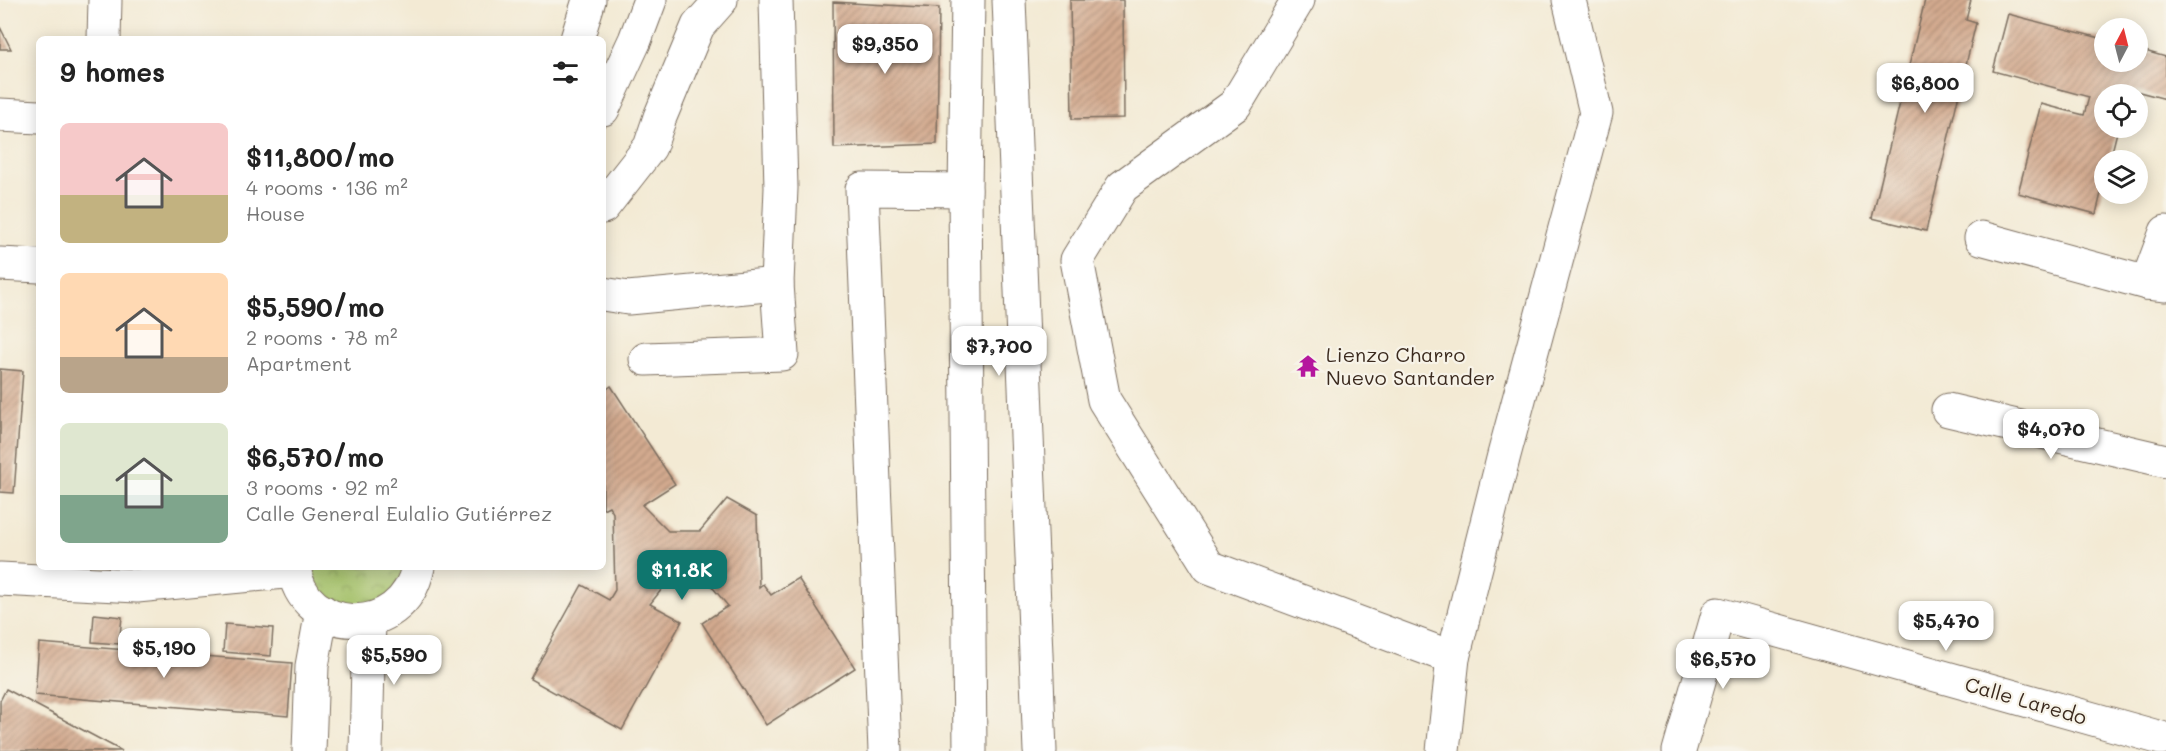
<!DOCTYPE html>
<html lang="en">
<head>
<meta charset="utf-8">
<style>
	body { margin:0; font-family:Mali,sans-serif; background:#f2f2f2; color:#222; height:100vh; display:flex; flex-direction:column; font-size:22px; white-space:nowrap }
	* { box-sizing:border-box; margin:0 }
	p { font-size:20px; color:#767676 }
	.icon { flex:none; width:33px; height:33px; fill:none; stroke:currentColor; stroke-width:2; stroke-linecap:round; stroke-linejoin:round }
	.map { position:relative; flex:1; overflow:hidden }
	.sheet { position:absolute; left:36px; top:36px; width:570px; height:534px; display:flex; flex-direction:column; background:#fff; border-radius:9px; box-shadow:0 3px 15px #0003 }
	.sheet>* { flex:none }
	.needle { width:39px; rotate:7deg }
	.buttons { position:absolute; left:2094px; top:18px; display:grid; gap:12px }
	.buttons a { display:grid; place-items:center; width:54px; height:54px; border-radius:50%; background:#fff; box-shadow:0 3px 15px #0003; font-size:30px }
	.price { position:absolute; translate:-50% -51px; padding:0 14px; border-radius:12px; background:#fff; color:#222; font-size:20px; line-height:39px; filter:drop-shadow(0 2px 3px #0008) }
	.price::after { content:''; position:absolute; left:50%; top:36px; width:18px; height:14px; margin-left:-9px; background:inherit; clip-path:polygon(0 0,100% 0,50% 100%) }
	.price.selected { background:#0f766e; color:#fff }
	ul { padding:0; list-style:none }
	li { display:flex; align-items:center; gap:18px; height:150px; padding:0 24px }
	li span { display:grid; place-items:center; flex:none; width:168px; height:120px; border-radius:9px; color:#555 }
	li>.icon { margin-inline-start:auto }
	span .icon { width:72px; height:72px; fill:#fffc; stroke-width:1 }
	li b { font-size:26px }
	h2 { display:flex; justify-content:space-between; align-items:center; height:72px; padding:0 24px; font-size:26px }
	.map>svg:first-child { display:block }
</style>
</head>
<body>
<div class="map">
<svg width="2166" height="751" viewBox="0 0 2166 751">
	<defs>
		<pattern id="park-crowns" width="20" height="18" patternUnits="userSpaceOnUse" patternTransform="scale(1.5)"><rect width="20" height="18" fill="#a3c067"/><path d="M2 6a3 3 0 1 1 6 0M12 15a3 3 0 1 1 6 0" fill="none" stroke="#869c54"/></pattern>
		<pattern id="building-hatch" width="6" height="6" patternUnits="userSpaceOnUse" patternTransform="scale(1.5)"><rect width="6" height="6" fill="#d3aa8f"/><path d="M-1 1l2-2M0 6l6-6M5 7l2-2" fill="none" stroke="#ac8b74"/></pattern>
	</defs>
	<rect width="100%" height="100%" fill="#f7f3e8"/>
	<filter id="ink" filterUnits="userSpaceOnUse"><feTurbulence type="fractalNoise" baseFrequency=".0167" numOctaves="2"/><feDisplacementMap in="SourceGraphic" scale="12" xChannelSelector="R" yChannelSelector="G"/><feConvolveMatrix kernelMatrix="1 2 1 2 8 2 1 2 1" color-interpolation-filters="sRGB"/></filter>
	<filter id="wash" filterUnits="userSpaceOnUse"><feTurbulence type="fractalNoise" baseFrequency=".008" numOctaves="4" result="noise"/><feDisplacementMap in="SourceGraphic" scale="24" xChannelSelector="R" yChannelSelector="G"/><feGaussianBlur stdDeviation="1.35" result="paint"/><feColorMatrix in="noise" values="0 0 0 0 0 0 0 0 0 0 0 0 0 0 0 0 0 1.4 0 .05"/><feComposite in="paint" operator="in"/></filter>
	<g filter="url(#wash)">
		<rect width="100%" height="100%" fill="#f3ead4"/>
		<polygon fill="url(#park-crowns)" stroke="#6f7542" stroke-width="1.5" points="307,567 413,567 405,588 357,612 320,594"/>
		<g id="blocks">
			<g fill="url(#building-hatch)">
				<polygon points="1070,0 1123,0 1124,118 1072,119"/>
				<polygon points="1925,0 1971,0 1966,20 1976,23 1926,231 1872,218"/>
				<polygon points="833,2 939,8 937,144 834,148"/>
				<polygon points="2008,14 2104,39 2104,62 2138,62 2138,49 2166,57 2166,99 2128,89 2127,94 2104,94 2104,128 2118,128 2110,160 2104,160 2104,181 2096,214 2018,193 2041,104 2084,115 2089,97 1993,71"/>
				<polygon points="0,27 11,49 0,49"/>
				<polygon points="0,369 23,371 14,493 0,492"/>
				<polygon points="611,386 675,484 642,505 668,531 700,531 727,499 757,516 759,587 763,584 771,595 798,578 855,668 766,725 702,623 728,606 704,577 674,574 650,604 682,621 622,730 530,679 582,585 609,600 615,590 613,513 609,506 603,509 603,392"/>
				<polygon points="94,614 122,617 119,644 92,642"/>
				<polygon points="225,624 273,628 271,656 223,652"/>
				<polygon points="39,643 292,663 288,716 35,695"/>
				<polygon points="6,689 122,751 0,751 0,701"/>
			</g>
		</g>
	</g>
	<g filter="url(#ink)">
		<use href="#blocks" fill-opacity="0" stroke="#7b6d5e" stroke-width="1.5"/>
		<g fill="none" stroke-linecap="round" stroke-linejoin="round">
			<g stroke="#7b6d5e" stroke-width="35">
				<g id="minor">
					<polyline points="968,0 965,190 970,751"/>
					<polyline points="1009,0 1040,751"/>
					<polyline points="1298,0 1235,105 1122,187 1077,260 1104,400 1209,567 1453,658"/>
					<polyline points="104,39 105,0"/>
					<polyline points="577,39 589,0"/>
					<polyline points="603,109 635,40 650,0"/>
					<polyline points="0,115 39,117"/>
					<polyline points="603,207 650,147 660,117 698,26 721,0"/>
					<polyline points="2166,232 2147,283 2166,285"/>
					<polyline points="1981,238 2147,283"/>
					<polyline points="0,264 39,266"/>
					<polyline points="603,294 628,298 777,284"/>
					<polyline points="646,359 782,354 777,284 781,188 776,0"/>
					<polyline points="1948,410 2166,461"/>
					<path d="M 294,567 C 301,635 403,642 418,567"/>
					<polyline points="0,579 137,586 295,571"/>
					<polyline points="309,751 312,666 322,611"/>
					<polyline points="366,751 369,620"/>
					<polyline points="885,751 862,189 965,190"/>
					<polyline points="1443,751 1453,658 1504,455 1596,113 1569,0"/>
					<polyline points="1679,751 1718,614 2161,738"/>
				</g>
			</g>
			<use href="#minor" stroke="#fff" stroke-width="33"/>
		</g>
	</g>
	<defs>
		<g id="temple-bare" transform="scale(1.8)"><path d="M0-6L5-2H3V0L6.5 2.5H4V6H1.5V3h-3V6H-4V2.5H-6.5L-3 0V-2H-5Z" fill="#b5179e" stroke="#f7f3e8" stroke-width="2.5" paint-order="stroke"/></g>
	</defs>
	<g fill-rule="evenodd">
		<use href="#temple-bare" x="1308" y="366"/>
	</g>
	<g text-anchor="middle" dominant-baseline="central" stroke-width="4.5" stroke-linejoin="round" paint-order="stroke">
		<g font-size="20" fill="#3b2a1e" stroke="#f7f3e8" text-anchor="start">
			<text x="1326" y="354">Lienzo Charro<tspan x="1326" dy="23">Nuevo Santander</tspan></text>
		</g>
		<g font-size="20" fill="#3b2a1e" stroke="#f7f3e8">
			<text transform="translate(2026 700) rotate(16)">Calle Laredo</text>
		</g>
	</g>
</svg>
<div class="buttons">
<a><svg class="needle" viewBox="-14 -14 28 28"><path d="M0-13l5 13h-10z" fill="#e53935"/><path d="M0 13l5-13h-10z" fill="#767676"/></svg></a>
<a><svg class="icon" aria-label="locate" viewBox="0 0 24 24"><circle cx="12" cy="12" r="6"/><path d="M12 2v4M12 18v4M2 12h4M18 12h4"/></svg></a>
<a><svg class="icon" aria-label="layers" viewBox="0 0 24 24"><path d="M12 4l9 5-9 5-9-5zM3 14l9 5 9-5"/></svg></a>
</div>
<b class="price" style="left:885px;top:75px">$9,350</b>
<b class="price" style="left:1925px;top:114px">$6,800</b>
<b class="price" style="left:999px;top:377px">$7,700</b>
<b class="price" style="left:2051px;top:460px">$4,070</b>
<b class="price selected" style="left:682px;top:601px">$11.8K</b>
<b class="price" style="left:1946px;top:652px">$5,470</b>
<b class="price" style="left:164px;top:679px">$5,190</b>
<b class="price" style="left:394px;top:686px">$5,590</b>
<b class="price" style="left:1723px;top:690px">$6,570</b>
<section class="sheet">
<h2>9 homes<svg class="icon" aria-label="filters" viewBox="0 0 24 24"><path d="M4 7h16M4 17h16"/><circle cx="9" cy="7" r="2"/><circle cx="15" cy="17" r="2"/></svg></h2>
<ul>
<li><span style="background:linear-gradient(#f6c9c9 60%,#c2b280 0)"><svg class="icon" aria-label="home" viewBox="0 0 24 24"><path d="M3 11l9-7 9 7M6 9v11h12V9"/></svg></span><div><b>$11,800/mo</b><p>4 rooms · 136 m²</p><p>House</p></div></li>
<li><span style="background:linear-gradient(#ffd9b3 70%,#b9a48a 0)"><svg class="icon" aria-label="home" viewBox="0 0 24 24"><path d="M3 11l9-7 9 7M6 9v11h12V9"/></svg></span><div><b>$5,590/mo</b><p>2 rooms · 78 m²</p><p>Apartment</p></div></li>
<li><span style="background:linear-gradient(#dfe7d0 60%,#7fa58c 0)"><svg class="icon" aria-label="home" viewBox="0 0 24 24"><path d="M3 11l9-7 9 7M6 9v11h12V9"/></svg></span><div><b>$6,570/mo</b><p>3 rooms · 92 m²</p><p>Calle General Eulalio Gutiérrez</p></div></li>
</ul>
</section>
</div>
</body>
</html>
